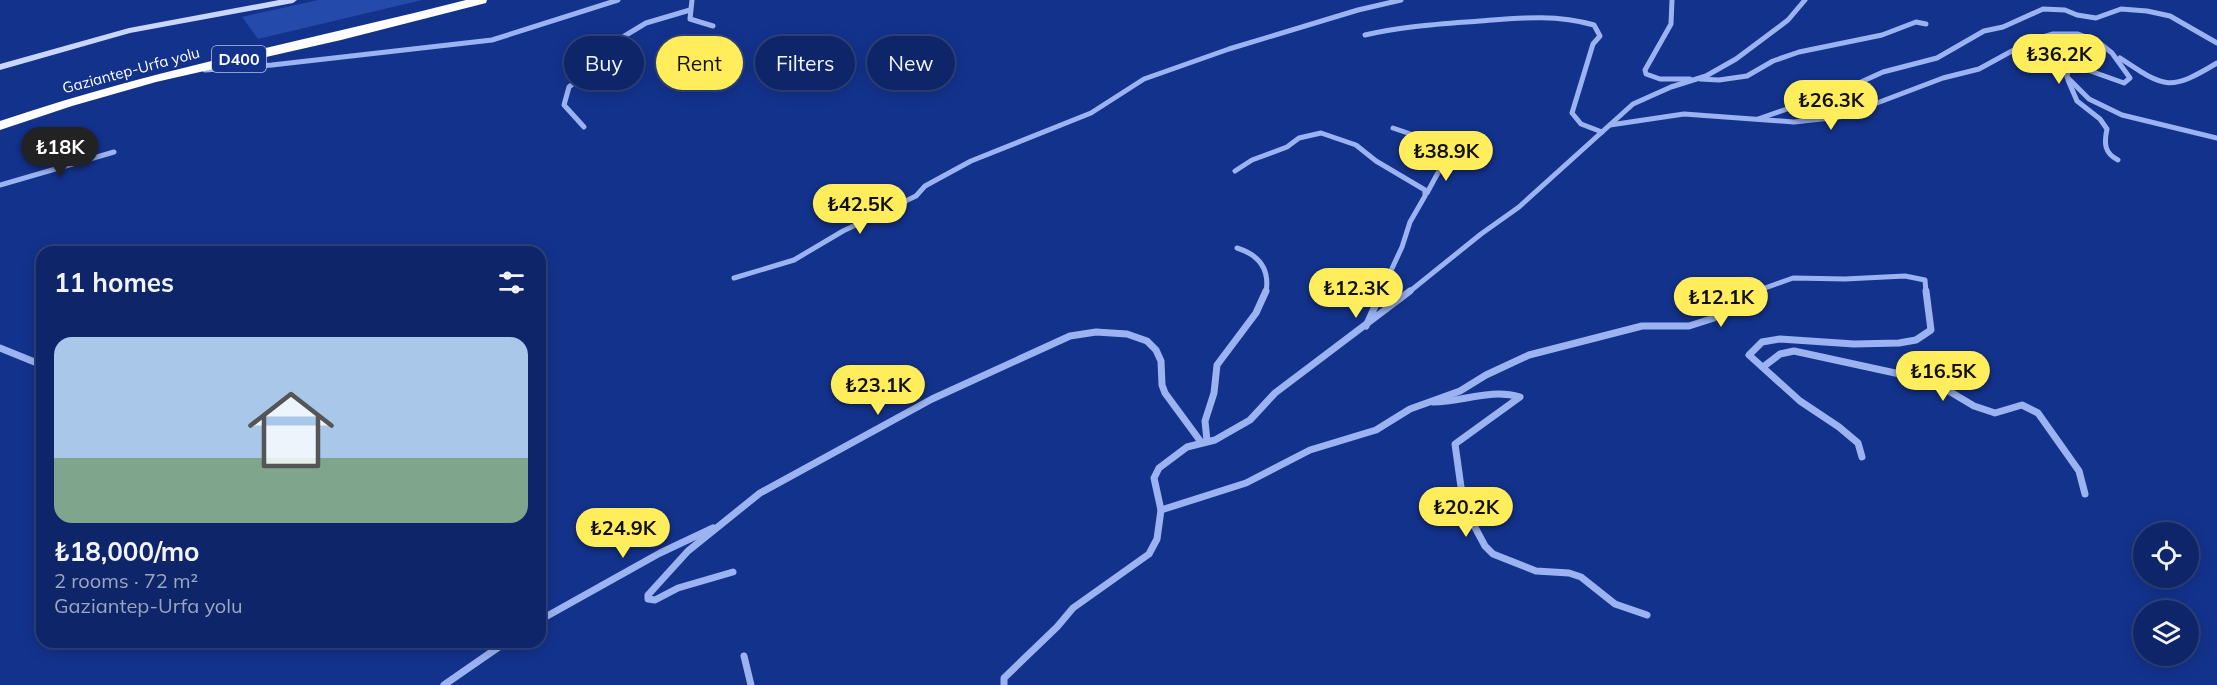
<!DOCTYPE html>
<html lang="en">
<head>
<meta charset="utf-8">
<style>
	body { margin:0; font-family:Mulish,sans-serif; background:#172e6f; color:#f1f3f6; height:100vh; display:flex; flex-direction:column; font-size:22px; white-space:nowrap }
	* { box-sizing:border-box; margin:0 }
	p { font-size:20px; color:#9ba5c0 }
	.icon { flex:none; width:33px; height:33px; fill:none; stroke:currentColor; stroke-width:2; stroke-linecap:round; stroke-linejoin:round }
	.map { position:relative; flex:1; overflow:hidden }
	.sheet { position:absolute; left:36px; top:246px; width:510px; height:402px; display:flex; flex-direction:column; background:#0e2669; border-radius:18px; box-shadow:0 3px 15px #0003,0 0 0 2px #2e437d }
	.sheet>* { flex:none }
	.banner { position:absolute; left:564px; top:36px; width:570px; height:54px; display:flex; gap:12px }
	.tools { position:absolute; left:2133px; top:522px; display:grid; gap:12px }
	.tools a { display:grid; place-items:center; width:66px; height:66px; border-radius:50%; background:#0e2669; box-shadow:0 3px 15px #0003,0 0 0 2px #2e437d; font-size:30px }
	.price { position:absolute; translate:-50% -51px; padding:0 14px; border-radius:21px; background:#ffed5b; color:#111; font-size:20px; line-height:39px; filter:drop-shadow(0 2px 3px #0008) }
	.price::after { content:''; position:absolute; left:50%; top:36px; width:18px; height:14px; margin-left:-9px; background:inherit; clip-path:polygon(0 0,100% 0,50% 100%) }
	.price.active { background:#222; color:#fff }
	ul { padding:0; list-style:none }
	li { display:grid; align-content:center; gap:12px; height:318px; padding:0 18px }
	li+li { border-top:2px solid #2e437d }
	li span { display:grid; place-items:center; height:186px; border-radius:18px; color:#555 }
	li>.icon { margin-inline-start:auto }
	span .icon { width:108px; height:108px; fill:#fffc; stroke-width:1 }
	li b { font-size:26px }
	h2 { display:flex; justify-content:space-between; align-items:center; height:72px; padding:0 18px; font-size:26px }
	.chip { padding:0 21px; border-radius:27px; background:#0e2669; box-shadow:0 3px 15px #0003,0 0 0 2px #2e437d; font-size:21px; line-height:54px }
	.chip.active { background:#ffed5b; color:#111 }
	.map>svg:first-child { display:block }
</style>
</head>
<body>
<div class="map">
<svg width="2217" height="685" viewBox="0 0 2217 685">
	<rect width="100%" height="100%" fill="#13328c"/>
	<polygon fill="#244aab" points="318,0 422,0 258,39 242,17"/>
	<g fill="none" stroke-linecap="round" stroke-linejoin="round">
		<g stroke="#9bb3f1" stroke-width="5">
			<polyline points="692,0 690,19 713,26"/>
			<polyline points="1672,0 1671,24 1645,70 1646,74 1660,79 1690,79"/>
			<path d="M 1365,35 C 1403,26 1441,24 1480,21 C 1519,18 1555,14 1594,25 L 1600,36 L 1593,44 L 1572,113 L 1581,124 L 1602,132"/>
			<path d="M 2120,58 C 2165,88 2169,92 2217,63"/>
			<polyline points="205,70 272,65 492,40 618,0"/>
			<polyline points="1700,79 1719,80 1747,76 1773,61 1799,52 1882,35 1916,22 1926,24"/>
			<path d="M 2068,80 L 2077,101 L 2100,119 L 2107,129 C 2104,143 2104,153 2118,160"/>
			<polyline points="1758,119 1850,87 1883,72 1937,58 1984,31 2003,27 2043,9 2065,10 2077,15 2096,18 2121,9 2147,11 2170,16 2217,43"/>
			<polyline points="1610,125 1684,114 1794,122 1840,117 1943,78 1979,69 2032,40 2053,34 2078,34 2097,41 2112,53 2130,78 2124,83 2082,68 2068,69 2067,77 2089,99 2122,115 2217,138"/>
			<polyline points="584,127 564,105 569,87 581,77 593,55 646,23 690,10"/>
			<polyline points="1393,128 1428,140 1443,154 1440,169 1427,193"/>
			<polyline points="1235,171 1252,160 1287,147 1299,138 1321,133 1356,145 1376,161 1425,190 1425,196 1410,222 1402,247 1381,292"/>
			<polyline points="0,185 114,152"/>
			<path d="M 1237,248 C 1259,255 1270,269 1266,292"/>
			<polyline points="734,278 794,260 843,231 916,196 925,186 971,161 1091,113 1144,79 1229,49 1358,10 1401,0"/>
			<polyline points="1409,292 1481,234 1519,207 1633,104 1671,87 1706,76 1736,59 1788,20 1805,0"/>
			<polyline points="1754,292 1793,278 1845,279 1905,276 1925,280 1926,292"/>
		</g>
		<g stroke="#9bb3f1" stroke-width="7">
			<polyline points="1366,326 1382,291"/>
			<polyline points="0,348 42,365"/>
			<polyline points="1763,367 1780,354 1794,351 1932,381 1974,406 1995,413 2022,405 2038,413 2079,471 2085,494"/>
			<path d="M 1433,402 C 1463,402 1490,388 1520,397 L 1455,444 L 1461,487 L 1471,520 L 1485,546 L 1493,554 L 1536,571 L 1569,573 L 1581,577 L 1615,604 L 1647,615"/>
			<polyline points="1207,441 1205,421 1214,393 1217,365 1256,313 1266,291"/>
			<polyline points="1862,457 1858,443 1839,427 1800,401 1749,355 1762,342 1780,339 1854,344 1899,343 1916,340 1931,330 1926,291"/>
			<polyline points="1161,510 1246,483 1310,450 1376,430 1410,409 1460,391 1486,375 1529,355 1642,326 1689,326 1714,318 1716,309 1727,302 1758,291"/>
			<polyline points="733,572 678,588 655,600 648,599 648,595 688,551 760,493 932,399 1070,336 1096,332 1127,334 1147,341 1156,350 1161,361 1162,385 1165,393 1201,442"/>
			<polyline points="540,620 660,553 713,528"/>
			<polyline points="744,656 751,685"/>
			<polyline points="444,685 506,642"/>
			<polyline points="1004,685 1004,678 1057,627 1073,608 1149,554 1157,539 1161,510 1154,478 1159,468 1187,447 1215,440 1250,420 1275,393 1410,291"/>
		</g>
		<polygon fill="#c9d6fb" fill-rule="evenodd" points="279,0 297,0 293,3 130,33 0,70 0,64 129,28"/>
		<path fill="#fff" fill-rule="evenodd" d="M 466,0 L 487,0 L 486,3 L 341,40 L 156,82 L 72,106 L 0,130 L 0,121 C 152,69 310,40 466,0 Z"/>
	</g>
	<g text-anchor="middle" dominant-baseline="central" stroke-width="4.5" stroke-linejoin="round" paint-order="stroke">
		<g font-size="15" fill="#fff" stroke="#13328c">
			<text transform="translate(131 70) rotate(-15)">Gaziantep-Urfa yolu</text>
		</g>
		<rect fill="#13328c" stroke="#b8c2dc" stroke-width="1.5" x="212" y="46" width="54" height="26" rx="4.5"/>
		<g font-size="16" font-weight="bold" fill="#fff">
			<text x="239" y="59">D400</text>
		</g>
	</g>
</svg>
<div class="tools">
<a><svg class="icon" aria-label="locate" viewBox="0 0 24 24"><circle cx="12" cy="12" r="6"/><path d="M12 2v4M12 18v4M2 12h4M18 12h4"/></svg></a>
<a><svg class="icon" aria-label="layers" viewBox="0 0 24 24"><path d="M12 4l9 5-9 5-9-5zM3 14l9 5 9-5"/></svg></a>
</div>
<b class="price" style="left:2059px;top:85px">₺36.2K</b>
<b class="price" style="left:1831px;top:131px">₺26.3K</b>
<b class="price active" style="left:60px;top:178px">₺18K</b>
<b class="price" style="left:1446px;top:182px">₺38.9K</b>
<b class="price" style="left:860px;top:235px">₺42.5K</b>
<b class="price" style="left:1356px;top:319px">₺12.3K</b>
<b class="price" style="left:1721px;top:328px">₺12.1K</b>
<b class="price" style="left:1943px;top:402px">₺16.5K</b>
<b class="price" style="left:878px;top:416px">₺23.1K</b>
<b class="price" style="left:1466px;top:538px">₺20.2K</b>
<b class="price" style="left:623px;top:559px">₺24.9K</b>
<div class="banner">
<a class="chip">Buy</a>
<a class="chip active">Rent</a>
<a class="chip">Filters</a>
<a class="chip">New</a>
</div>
<section class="sheet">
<h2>11 homes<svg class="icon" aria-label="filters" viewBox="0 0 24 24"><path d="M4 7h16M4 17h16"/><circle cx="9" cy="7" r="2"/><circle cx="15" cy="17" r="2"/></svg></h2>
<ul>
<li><span style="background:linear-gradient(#a9c7e8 65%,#7fa58c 0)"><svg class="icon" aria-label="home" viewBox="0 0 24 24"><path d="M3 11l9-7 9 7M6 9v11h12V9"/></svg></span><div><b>₺18,000/mo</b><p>2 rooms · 72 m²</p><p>Gaziantep-Urfa yolu</p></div></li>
</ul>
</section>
</div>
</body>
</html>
